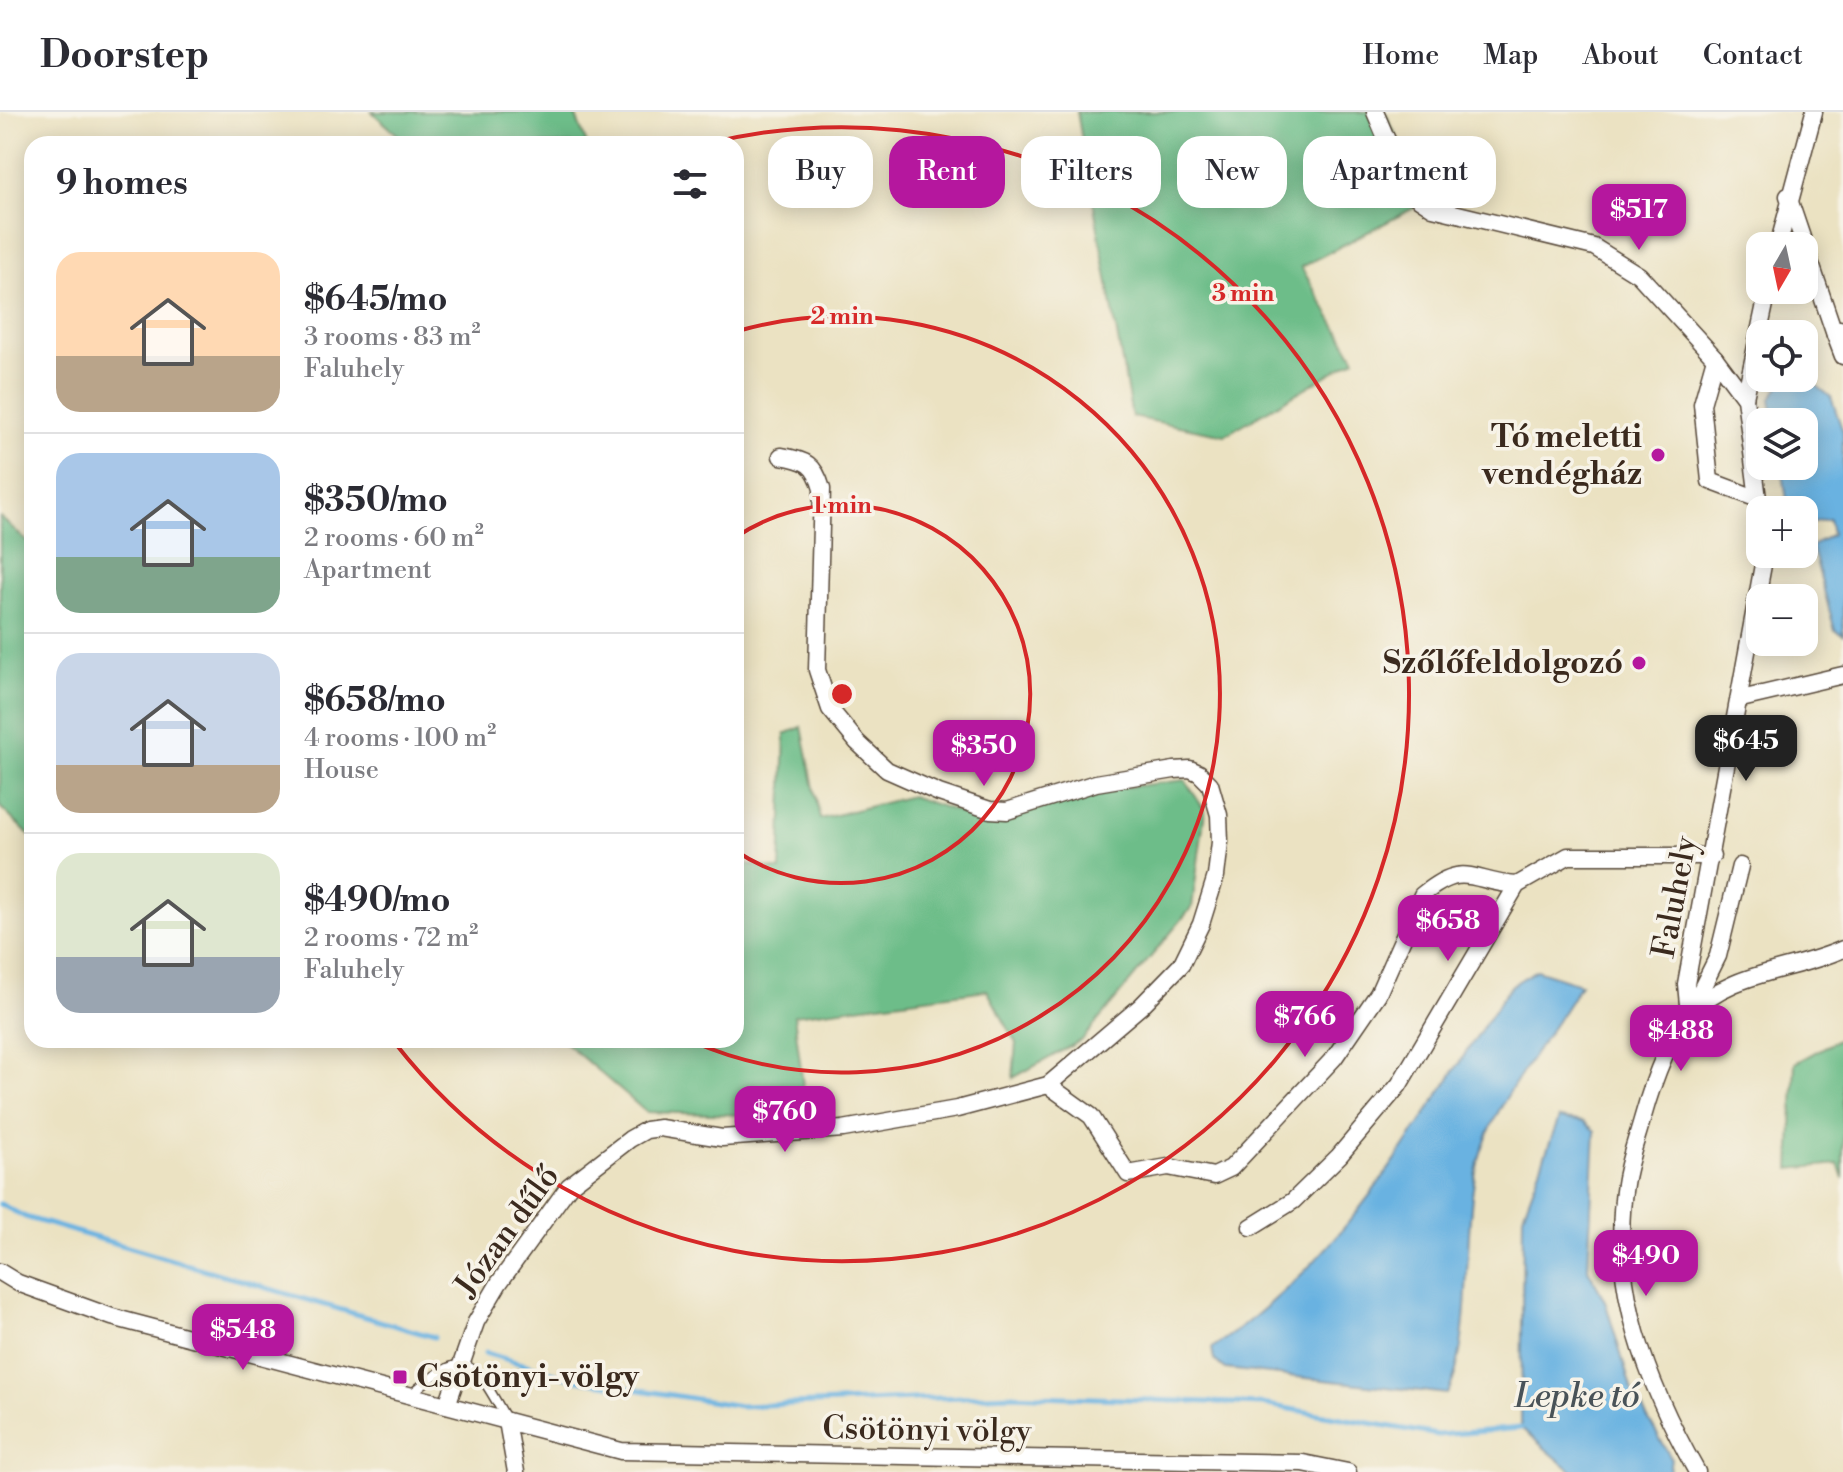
<!DOCTYPE html>
<html lang="en">
<head>
<meta charset="utf-8">
<style>
	body { margin:0; font-family:"Libre Bodoni",serif; background:#f2f2f3; color:#2b2b33; height:100vh; display:flex; flex-direction:column; font-size:30px; white-space:nowrap }
	* { box-sizing:border-box; margin:0 }
	p { font-size:26px; color:#7c7c81 }
	.icon { flex:none; width:44px; height:44px; fill:none; stroke:currentColor; stroke-width:2; stroke-linecap:round; stroke-linejoin:round }
	.map { position:relative; flex:1; overflow:hidden }
	.panel { position:absolute; left:24px; top:24px; width:720px; height:912px; display:flex; flex-direction:column; background:#fff; border-radius:24px; box-shadow:0 4px 20px #0003 }
	.panel>* { flex:none }
	.guide { position:absolute; left:768px; top:24px; width:760px; height:72px; display:flex; gap:16px }
	.needle { width:52px; rotate:189deg }
	.buttons { position:absolute; left:1746px; top:120px; display:grid; gap:16px }
	.buttons a { display:grid; place-items:center; width:72px; height:72px; border-radius:16px; background:#fff; box-shadow:0 4px 20px #0003; font-size:40px }
	.price { position:absolute; translate:-50% -68px; padding:0 18px; border-radius:16px; background:#b5179e; color:#fff; font-size:26px; line-height:52px; filter:drop-shadow(0 2px 4px #0008) }
	.price::after { content:''; position:absolute; left:50%; top:48px; width:24px; height:18px; margin-left:-12px; background:inherit; clip-path:polygon(0 0,100% 0,50% 100%) }
	.price.selected { background:#222; color:#fff }
	ul { padding:0; list-style:none }
	li { display:flex; align-items:center; gap:24px; height:200px; padding:0 32px }
	li+li { border-top:2px solid #e1e1e2 }
	li span { display:grid; place-items:center; flex:none; width:224px; height:160px; border-radius:24px; color:#555 }
	li>.icon { margin-inline-start:auto }
	span .icon { width:96px; height:96px; fill:#fffc; stroke-width:1 }
	li b { font-size:34px }
	h2 { display:flex; justify-content:space-between; align-items:center; height:96px; padding:0 32px; font-size:34px }
	.tag { padding:0 28px; border-radius:24px; background:#fff; box-shadow:0 4px 20px #0003; font-size:28px; line-height:72px }
	.tag.selected { background:#b5179e; color:#fff }
	header { display:flex; align-items:center; gap:48px; box-sizing:border-box; height:112px; padding:0 40px; background:#fff; border-bottom:2px solid #e1e1e2 }
	header strong { font-size:38px }
	nav { display:flex; gap:44px; margin-inline-start:auto; font-size:28px }
	.map>svg:first-child { display:block }
</style>
</head>
<body>
<header>
<strong>Doorstep</strong>
<nav><a>Home</a><a>Map</a><a>About</a><a>Contact</a></nav>
</header>
<div class="map">
<svg width="1843" height="1360" viewBox="0 0 1843 1360">
	<rect width="100%" height="100%" fill="#f7f3e8"/>
	<filter id="ink" filterUnits="userSpaceOnUse"><feTurbulence type="fractalNoise" baseFrequency=".0125" numOctaves="2"/><feDisplacementMap in="SourceGraphic" scale="16" xChannelSelector="R" yChannelSelector="G"/><feConvolveMatrix kernelMatrix="1 2 1 2 8 2 1 2 1" color-interpolation-filters="sRGB"/></filter>
	<filter id="wash" filterUnits="userSpaceOnUse"><feTurbulence type="fractalNoise" baseFrequency=".006" numOctaves="4" result="noise"/><feDisplacementMap in="SourceGraphic" scale="32" xChannelSelector="R" yChannelSelector="G"/><feGaussianBlur stdDeviation="1.8" result="paint"/><feColorMatrix in="noise" values="0 0 0 0 0 0 0 0 0 0 0 0 0 0 0 0 0 1.4 0 .05"/><feComposite in="paint" operator="in"/></filter>
	<g filter="url(#wash)">
		<rect width="100%" height="100%" fill="#ebe2c2"/>
		<g fill="#6dbd89" stroke="#547454" stroke-width="2">
			<polygon points="372,0 574,0 587,32 408,32"/>
			<polygon points="1077,0 1385,0 1427,89 1301,155 1355,247 1225,323 1132,305"/>
			<polygon points="0,405 32,434 32,726 0,695"/>
			<polygon points="802,615 820,707 911,684 987,710 1119,676 1185,668 1205,699 1192,795 1082,928 1013,966 1016,931 987,878 794,903 807,1005 646,1000 562,928 736,928 736,750 780,758 785,622"/>
			<polygon points="1843,925 1843,1067 1838,1052 1790,1057 1795,951"/>
		</g>
		<g fill="#69b2e1" stroke="#526e80" stroke-width="2">
			<polygon points="1808,267 1831,285 1843,320 1843,523 1835,519 1812,434 1832,422 1829,407 1804,412 1804,398 1788,395 1782,354 1804,354 1804,310 1775,310 1771,287 1783,268"/>
			<path d="M 1536,858 L 1580,872 C 1545,935 1488,992 1475,1064 C 1463,1123 1473,1235 1447,1282 L 1226,1257 L 1214,1248 L 1212,1236 C 1356,1140 1415,1010 1511,874 Z"/>
			<polygon points="1559,1006 1584,1010 1595,1019 1588,1157 1605,1189 1632,1279 1671,1346 1669,1360 1573,1360 1521,1316 1523,1103"/>
		</g>
		<g fill="none" stroke-linecap="round" stroke-linejoin="round">
			<g stroke="#69b2e1" stroke-width="5">
				<polyline points="0,1092 25,1105 434,1225"/>
				<polyline points="485,1241 578,1268 740,1294 1011,1283 1262,1292 1438,1323 1521,1316"/>
			</g>
		</g>
	</g>
	<g filter="url(#ink)">
		<g fill="none" stroke-linecap="round" stroke-linejoin="round">
			<g stroke="#554637" stroke-width="11">
				<path id="service" d="M 410,1283 C 469,1232 473,1249 507,1308"/>
			</g>
			<g stroke="#554637" stroke-width="19">
				<g id="minor">
					<polyline points="1375,0 1409,80 1433,96 1594,135 1639,163 1715,246 1745,286 1760,402"/>
					<polyline points="1788,84 1835,223"/>
					<polyline points="1778,134 1814,0"/>
					<polyline points="1840,217 1835,223 1843,244"/>
					<polyline points="1715,246 1702,292 1710,369 1758,387"/>
					<polyline points="1745,286 1768,178"/>
					<polyline points="1741,587 1843,563"/>
					<polyline points="1691,898 1718,844 1740,754"/>
					<polyline points="1689,903 1686,872 1765,442"/>
					<path d="M 1048,973 L 1091,1004 L 1128,1062 L 1168,1055 L 1214,1064 L 1231,1056 L 1334,946 L 1378,882 L 1422,783 C 1466,747 1472,771 1517,773"/>
					<polyline points="1251,1115 1293,1089 1339,1044 1399,973 1517,773 1568,744 1712,744"/>
					<polyline points="0,1160 18,1171 112,1205 621,1339 1303,1351 1348,1360"/>
					<path d="M 447,1293 L 476,1210 L 499,1171 L 569,1074 L 630,1027 L 646,1018 L 660,1016 L 722,1026 L 843,1017 L 957,997 L 1048,973 L 1141,894 L 1181,853 L 1201,812 L 1216,764 L 1220,730 L 1219,703 L 1210,672 L 1199,661 L 1190,657 L 1174,658 L 1096,671 L 1007,699 L 990,698 L 939,681 L 887,658 L 857,630 L 830,597 L 817,558 L 822,377 C 815,352 806,348 781,344"/>
					<polyline points="507,1309 516,1360"/>
					<path d="M 1697,1360 C 1647,1272 1609,1174 1625,1072 C 1628,1051 1636,1029 1642,1008 C 1651,976 1667,928 1689,903 C 1728,859 1793,860 1843,837"/>
				</g>
			</g>
			<use href="#service" stroke="#fff" stroke-width="8"/>
			<use href="#minor" stroke="#fff" stroke-width="16"/>
		</g>
	</g>
	<g fill="none" stroke="#d62828" stroke-width="4">
		<path d="M736 425A189 189 0 1 1 736 739"/>
		<path d="M738 219A378 378 0 1 1 691 929"/>
		<path d="M705 32A567 567 0 1 1 395 931"/>
	</g>
	<g fill="#b5179e" stroke="#f7f3e8" stroke-width="3">
		<circle cx="1658" cy="343" r="8"/>
		<circle cx="1639" cy="551" r="8"/>
		<rect x="392" y="1257" width="16" height="16" rx="4"/>
	</g>
	<g text-anchor="middle" dominant-baseline="central" stroke-width="7" stroke-linejoin="round" paint-order="stroke">
		<g font-size="32" font-weight="bold" fill="#3b2a1e" stroke="#f7f3e8" text-anchor="end">
			<text x="1642" y="325">Tó meletti<tspan x="1642" dy="37">vendégház</tspan></text>
			<text x="1623" y="551">Szőlőfeldolgozó</text>
			<text x="416" y="1265" text-anchor="start">Csötönyi-völgy</text>
		</g>
		<g font-size="32" fill="#3b2a1e" stroke="#f7f3e8">
			<text transform="translate(1675 785) rotate(-79)">Faluhely</text>
			<text transform="translate(507 1119) rotate(-54)">Józan dűlő</text>
			<text transform="translate(927 1318) rotate(1)">Csötönyi völgy</text>
		</g>
		<g font-size="34" font-style="italic" fill="#495358" stroke="#f7f3e8">
			<text x="1577" y="1285">Lepke tó</text>
		</g>
	</g>
	<circle cx="842" cy="582" r="12" fill="#d62828" stroke="#f7f3e8" stroke-width="4"/>
	<g font-size="24" text-anchor="middle" font-weight="bold" fill="#d62828" stroke="#f7f3e8" stroke-width="7" stroke-linejoin="round" paint-order="stroke">
		<text x="1243" y="189">3 min</text>
		<text x="842" y="212">2 min</text>
		<text x="842" y="401">1 min</text>
	</g>
</svg>
<div class="buttons">
<a><svg class="needle" viewBox="-14 -14 28 28"><path d="M0-13l5 13h-10z" fill="#e53935"/><path d="M0 13l5-13h-10z" fill="#7c7c81"/></svg></a>
<a><svg class="icon" aria-label="locate" viewBox="0 0 24 24"><circle cx="12" cy="12" r="6"/><path d="M12 2v4M12 18v4M2 12h4M18 12h4"/></svg></a>
<a><svg class="icon" aria-label="layers" viewBox="0 0 24 24"><path d="M12 4l9 5-9 5-9-5zM3 14l9 5 9-5"/></svg></a>
<a>+</a>
<a>−</a>
</div>
<b class="price" style="left:1639px;top:140px">$517</b>
<b class="price selected" style="left:1746px;top:671px">$645</b>
<b class="price" style="left:984px;top:676px">$350</b>
<b class="price" style="left:1448px;top:851px">$658</b>
<b class="price" style="left:1305px;top:947px">$766</b>
<b class="price" style="left:1681px;top:961px">$488</b>
<b class="price" style="left:785px;top:1042px">$760</b>
<b class="price" style="left:1646px;top:1186px">$490</b>
<b class="price" style="left:243px;top:1260px">$548</b>
<div class="guide">
<a class="tag">Buy</a>
<a class="tag selected">Rent</a>
<a class="tag">Filters</a>
<a class="tag">New</a>
<a class="tag">Apartment</a>
</div>
<section class="panel">
<h2>9 homes<svg class="icon" aria-label="filters" viewBox="0 0 24 24"><path d="M4 7h16M4 17h16"/><circle cx="9" cy="7" r="2"/><circle cx="15" cy="17" r="2"/></svg></h2>
<ul>
<li><span style="background:linear-gradient(#ffd9b3 65%,#b9a48a 0)"><svg class="icon" aria-label="home" viewBox="0 0 24 24"><path d="M3 11l9-7 9 7M6 9v11h12V9"/></svg></span><div><b>$645/mo</b><p>3 rooms · 83 m²</p><p>Faluhely</p></div></li>
<li><span style="background:linear-gradient(#a9c7e8 65%,#7fa58c 0)"><svg class="icon" aria-label="home" viewBox="0 0 24 24"><path d="M3 11l9-7 9 7M6 9v11h12V9"/></svg></span><div><b>$350/mo</b><p>2 rooms · 60 m²</p><p>Apartment</p></div></li>
<li><span style="background:linear-gradient(#c9d6e8 70%,#b9a48a 0)"><svg class="icon" aria-label="home" viewBox="0 0 24 24"><path d="M3 11l9-7 9 7M6 9v11h12V9"/></svg></span><div><b>$658/mo</b><p>4 rooms · 100 m²</p><p>House</p></div></li>
<li><span style="background:linear-gradient(#dfe7d0 65%,#9aa5b1 0)"><svg class="icon" aria-label="home" viewBox="0 0 24 24"><path d="M3 11l9-7 9 7M6 9v11h12V9"/></svg></span><div><b>$490/mo</b><p>2 rooms · 72 m²</p><p>Faluhely</p></div></li>
</ul>
</section>
</div>
</body>
</html>
